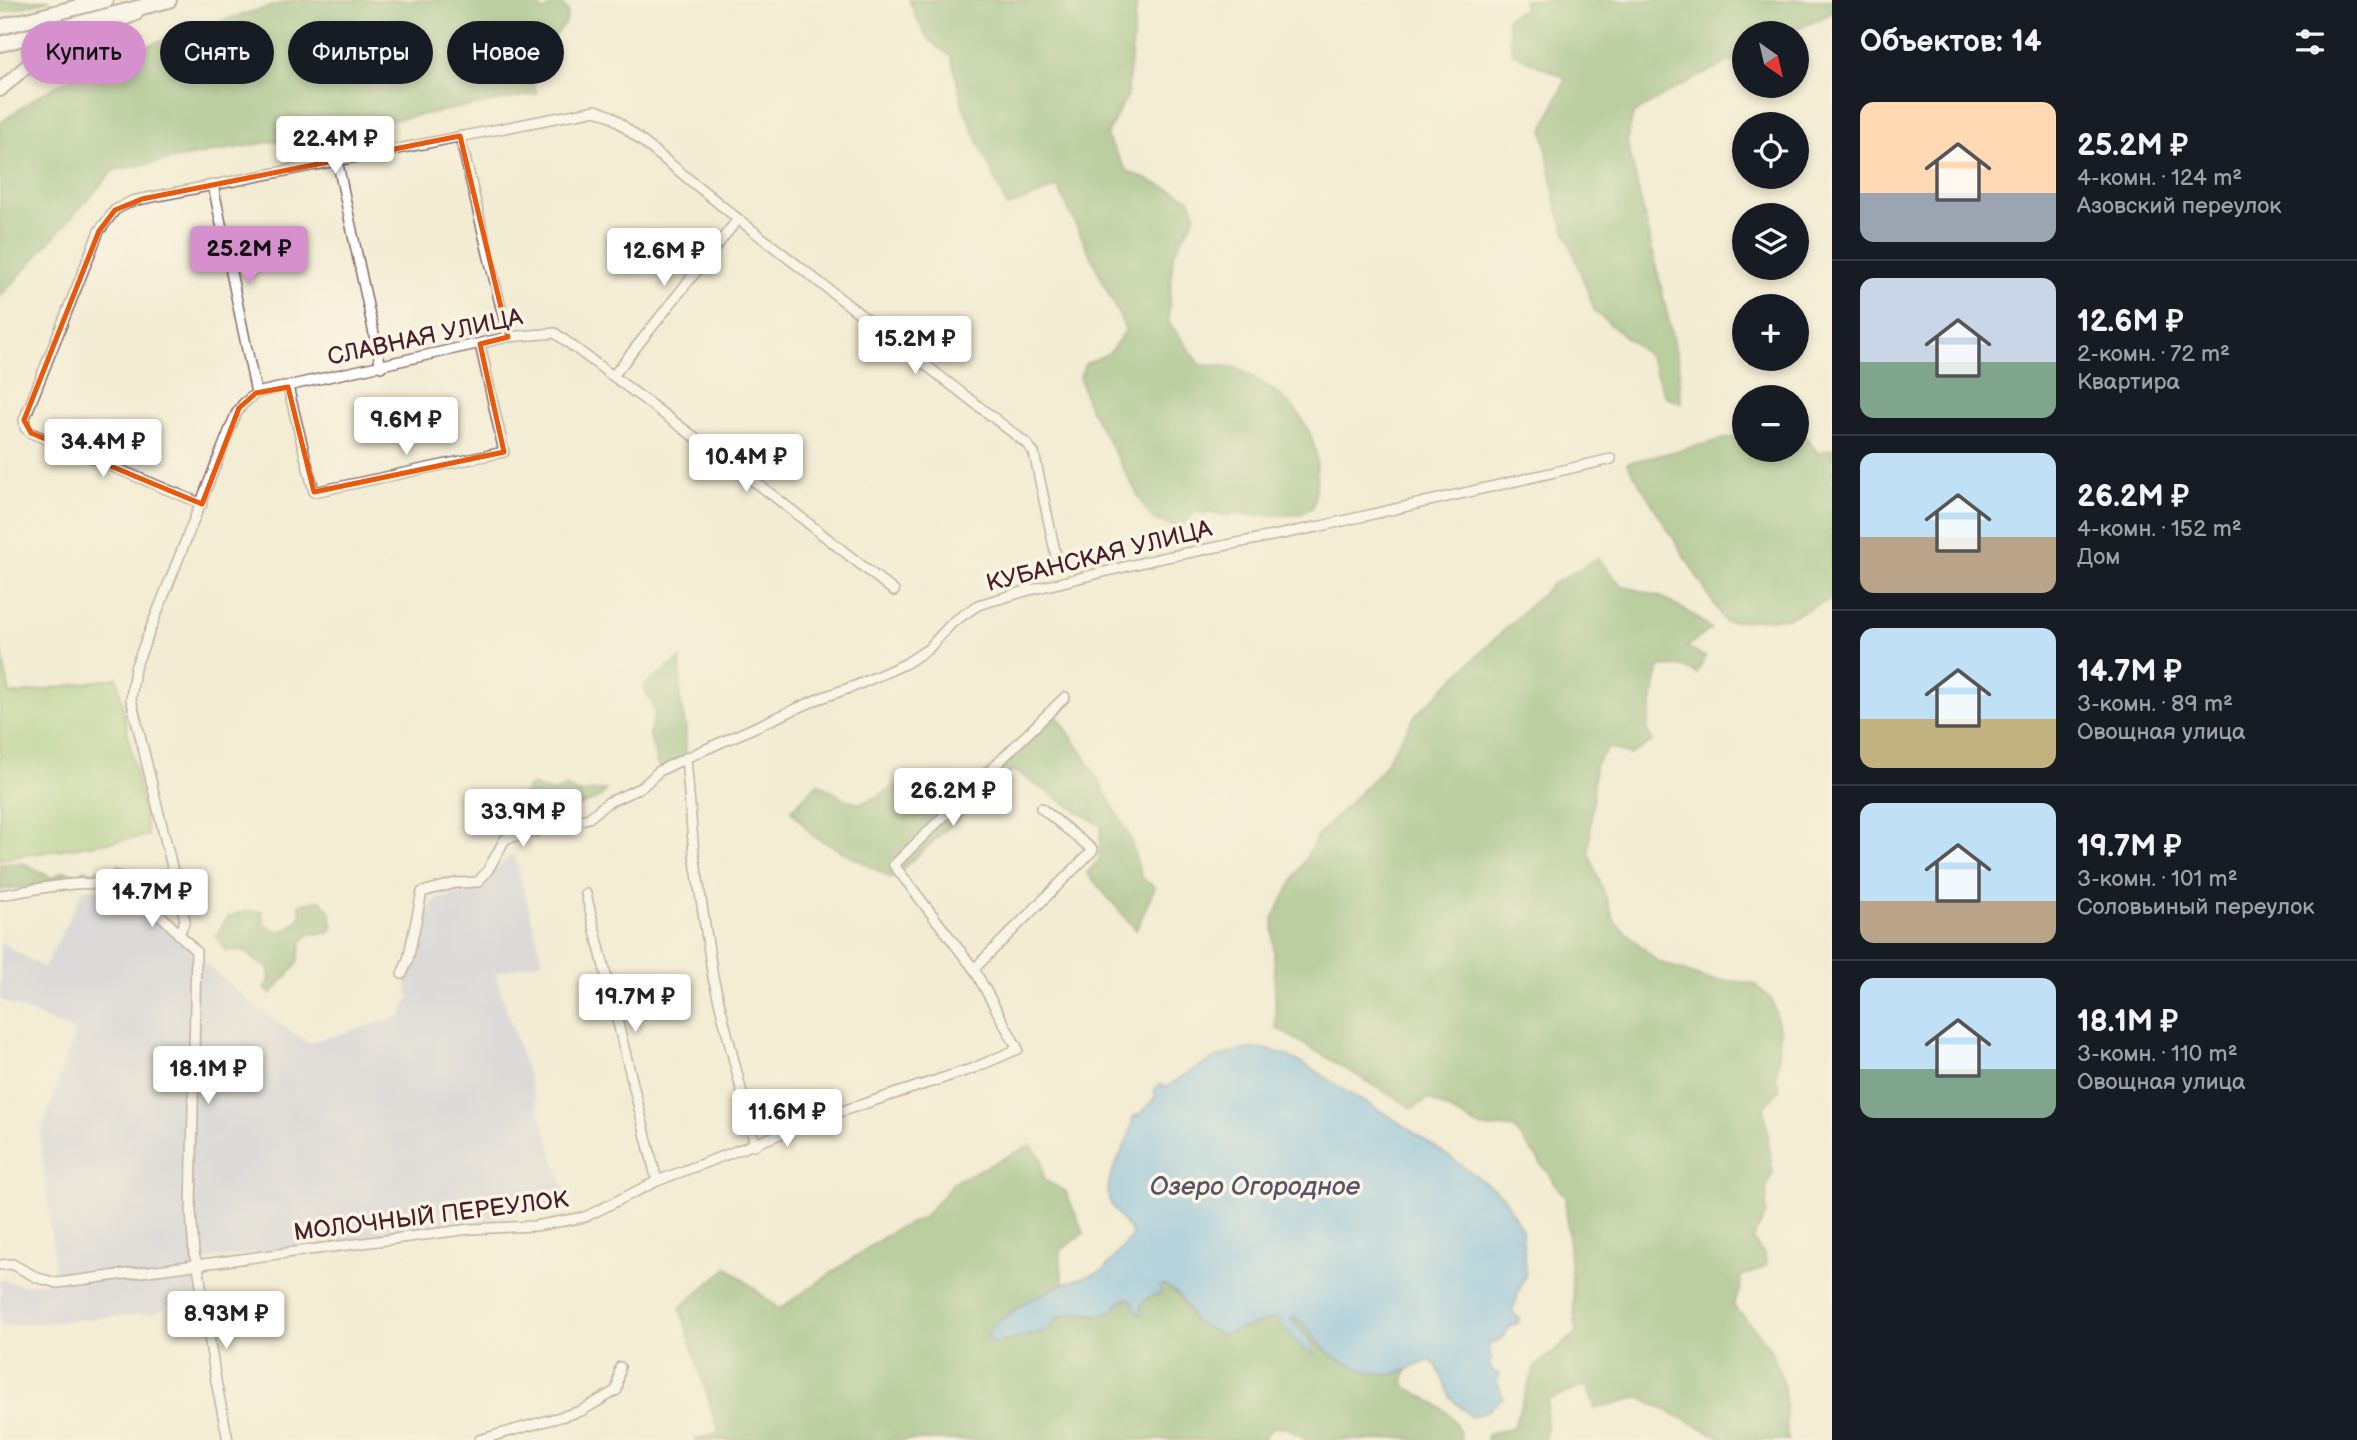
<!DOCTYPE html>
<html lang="ru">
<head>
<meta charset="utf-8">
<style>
	body { margin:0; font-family:"Balsamiq Sans",sans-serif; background:#20242c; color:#f1f3f6; height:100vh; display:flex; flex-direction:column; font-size:26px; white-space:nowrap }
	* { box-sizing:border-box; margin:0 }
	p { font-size:23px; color:#9ea1a6 }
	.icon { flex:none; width:38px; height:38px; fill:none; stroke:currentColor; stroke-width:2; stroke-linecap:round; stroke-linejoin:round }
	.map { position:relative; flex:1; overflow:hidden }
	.drawer { display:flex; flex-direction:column; background:#171b24; width:525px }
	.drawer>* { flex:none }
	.top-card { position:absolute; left:21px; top:21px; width:665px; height:63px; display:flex; gap:14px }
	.needle { width:46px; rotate:146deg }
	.fabs { position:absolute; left:1732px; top:21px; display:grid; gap:14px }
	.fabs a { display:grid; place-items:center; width:77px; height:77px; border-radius:50%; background:#171b24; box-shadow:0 4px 10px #0003; font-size:35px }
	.price { position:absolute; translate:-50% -60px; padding:0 16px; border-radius:7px; background:#fff; color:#222; font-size:23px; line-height:46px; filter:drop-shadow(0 2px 4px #0008) }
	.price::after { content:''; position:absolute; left:50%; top:42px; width:21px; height:16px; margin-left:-10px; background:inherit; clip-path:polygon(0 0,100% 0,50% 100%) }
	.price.current { background:#d690ce; color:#111 }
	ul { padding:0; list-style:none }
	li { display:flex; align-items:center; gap:21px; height:175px; padding:0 28px }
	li+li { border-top:2px solid #363941 }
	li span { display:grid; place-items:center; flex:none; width:196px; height:140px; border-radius:14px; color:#555 }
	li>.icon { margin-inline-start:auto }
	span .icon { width:84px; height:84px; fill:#fffc; stroke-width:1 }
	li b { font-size:30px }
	h2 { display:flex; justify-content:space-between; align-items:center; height:84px; padding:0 28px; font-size:30px }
	.tag { padding:0 24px; border-radius:32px; background:#171b24; box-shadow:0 4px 10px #0003; font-size:24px; line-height:63px }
	.tag.current { background:#d690ce; color:#111 }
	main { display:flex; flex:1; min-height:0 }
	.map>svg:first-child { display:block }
</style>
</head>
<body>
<main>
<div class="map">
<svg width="1832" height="1440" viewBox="0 0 1832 1440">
	<rect width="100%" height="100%" fill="#fcf5e5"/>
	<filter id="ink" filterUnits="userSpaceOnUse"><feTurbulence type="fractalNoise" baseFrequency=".0143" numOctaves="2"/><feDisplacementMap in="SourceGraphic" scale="14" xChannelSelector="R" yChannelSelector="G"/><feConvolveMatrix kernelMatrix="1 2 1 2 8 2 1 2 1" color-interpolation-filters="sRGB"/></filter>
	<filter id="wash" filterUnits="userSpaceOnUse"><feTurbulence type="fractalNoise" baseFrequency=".00686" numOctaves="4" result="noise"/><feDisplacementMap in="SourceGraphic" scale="28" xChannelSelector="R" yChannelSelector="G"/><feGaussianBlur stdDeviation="1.57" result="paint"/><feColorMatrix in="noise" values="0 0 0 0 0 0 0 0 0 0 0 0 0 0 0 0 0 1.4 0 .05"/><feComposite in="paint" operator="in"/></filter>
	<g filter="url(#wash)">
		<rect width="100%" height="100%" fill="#f3ecd4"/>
		<polygon fill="#c0c2dd" points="514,853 543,961 495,973 570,1206 444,1228 195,1261 196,1296 184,1294 157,1313 0,1327 0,1279 24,1285 56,1280 40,1135 75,1032 0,1000 0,942 44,968 84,889 111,887 141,900 150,913 193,953 257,1007 308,1043 401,1016 409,997 406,980 418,932 433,901 474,888"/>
		<polygon fill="#96c371" stroke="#70714e" stroke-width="2" points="0,643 10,695 117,678 148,836 0,859"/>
		<g fill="#78a963" stroke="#616447" stroke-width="2">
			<polygon points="0,0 50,0 0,13"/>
			<polygon points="294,0 539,0 541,11 547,10 557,0 568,11 566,22 546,47 515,36 537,94 114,170 0,297 0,123 38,96 108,58 233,17"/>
			<path d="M 909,0 L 1137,0 L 1127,96 L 1106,136 L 1127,171 L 1188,197 L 1196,215 L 1173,255 L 1168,321 L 1201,365 C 1212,366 1224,365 1234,367 C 1243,370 1254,378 1262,383 C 1313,413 1324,451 1313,507 L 1298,515 L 1231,515 L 1195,512 L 1180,528 L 1154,520 L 1146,510 L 1086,401 L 1080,376 L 1085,364 L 1109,353 L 1126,330 L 1058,187 L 1007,207 L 963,107 L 951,56 C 924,40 921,28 909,0 Z"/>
			<polygon points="1523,0 1832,0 1832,13 1789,33 1745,33 1745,54 1680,86 1633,114 1627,141 1679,365 1681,403 1665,396 1649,356 1595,312 1557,208 1543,130 1566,78 1513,54 1507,18 1524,8"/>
			<polygon points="1797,426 1818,453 1832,449 1832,599 1787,618 1725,622 1627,463 1745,434 1745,450 1797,450"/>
			<path d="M 1597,558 L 1621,585 L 1661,597 L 1694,615 L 1711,629 L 1687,647 L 1705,657 L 1697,674 L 1681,666 L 1659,667 L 1647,730 L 1653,741 L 1630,755 L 1609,747 L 1595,765 L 1589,853 L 1615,922 L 1657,961 L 1706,979 L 1753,983 L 1772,1000 L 1780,1031 L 1778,1067 L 1775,1074 L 1780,1089 L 1764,1107 L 1773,1172 L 1767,1186 L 1766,1215 L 1752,1239 L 1764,1255 L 1767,1265 L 1754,1272 L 1740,1276 L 1741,1287 L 1733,1305 C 1742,1316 1753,1326 1762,1338 C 1785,1367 1787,1401 1787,1436 L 1789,1440 L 1726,1440 L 1639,1397 L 1595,1409 L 1587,1385 L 1548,1400 L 1545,1440 L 1486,1440 L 1487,1435 L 1513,1427 L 1535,1367 L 1576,1333 L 1565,1198 L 1535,1155 L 1513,1127 L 1482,1128 L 1429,1099 L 1413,1108 L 1276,1028 L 1273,918 L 1318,835 L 1379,773 L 1416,715 L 1551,585 Z"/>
			<polygon points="681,658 680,699 686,728 686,758 659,771 649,733 655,714 651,701 643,686"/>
			<path d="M 1055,713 L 1085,757 L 1129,835 L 1142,878 L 1155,887 L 1136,930 L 1087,873 L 1099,860 L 1101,826 L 1013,770 L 892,878 L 813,836 L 791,810 L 818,783 C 861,808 852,810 896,786 L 940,812 Z"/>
			<path d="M 533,785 L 552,793 L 566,787 L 578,793 L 606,790 C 595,811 537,811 516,811 L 520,797 L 526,791 L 526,788 Z"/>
			<polygon points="23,863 52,878 63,871 78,874 85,869 94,873 99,869 99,874 106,877 107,870 115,876 118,874 118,865 133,870 133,877 139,878 137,882 141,887 141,891 95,879 0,890 0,864"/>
			<polygon points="321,900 330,912 333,927 329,933 310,934 302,941 297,965 271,994 264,989 270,978 268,967 255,961 246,951 226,951 216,936 227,917 242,912 262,911 265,925 280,932 290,928 302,915 299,904"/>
			<path d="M 1031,1145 L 1041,1158 L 1044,1180 L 1065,1191 L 1084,1233 L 1060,1251 L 1063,1284 C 1036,1297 1000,1310 986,1338 L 1029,1335 L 1048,1330 L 1058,1317 L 1077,1313 L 1101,1315 L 1127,1298 L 1133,1301 L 1140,1309 C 1144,1299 1151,1294 1162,1292 L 1159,1288 L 1163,1285 C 1179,1291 1186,1304 1192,1320 L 1221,1335 L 1276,1318 L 1300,1345 L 1309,1337 L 1300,1331 L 1291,1319 L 1293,1317 C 1314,1328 1313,1341 1328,1352 C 1337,1359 1378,1371 1391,1375 L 1408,1369 L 1404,1377 L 1405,1386 C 1429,1401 1457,1409 1461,1440 L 1413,1440 L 1402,1437 L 1380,1440 L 1306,1440 L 1287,1428 L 1272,1427 L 1263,1440 L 694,1440 L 719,1433 L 680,1308 L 728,1267 L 779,1309 L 894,1230 L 923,1218 L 954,1182 Z"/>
		</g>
		<path fill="#6db4e4" stroke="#5c6a88" stroke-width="2" d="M 1262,1048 L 1286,1055 L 1318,1072 L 1348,1093 L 1388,1115 L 1457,1162 L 1503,1196 L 1522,1230 L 1526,1272 L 1512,1312 L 1519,1318 L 1519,1323 C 1505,1327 1511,1326 1504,1337 L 1490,1344 L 1489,1353 L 1492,1357 L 1489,1366 L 1494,1373 L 1498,1373 L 1499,1377 L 1497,1381 L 1503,1397 L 1489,1410 L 1471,1417 L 1451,1398 L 1437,1366 L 1430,1360 C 1418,1364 1406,1371 1394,1374 C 1379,1378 1339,1362 1328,1352 C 1314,1339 1310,1325 1293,1317 L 1291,1319 C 1301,1331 1313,1337 1314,1354 C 1298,1349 1287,1330 1276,1318 L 1221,1335 L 1193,1321 C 1187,1304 1180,1292 1163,1285 L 1159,1288 L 1162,1293 C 1150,1296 1140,1299 1140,1315 L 1135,1311 L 1133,1301 L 1127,1298 L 1119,1303 L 1115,1310 L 1101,1315 L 1077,1313 L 1058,1317 L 1048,1330 L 997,1344 L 986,1338 L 994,1325 L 1026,1302 L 1063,1284 L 1103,1271 L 1133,1235 C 1126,1224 1116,1214 1110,1202 C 1099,1179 1132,1146 1133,1117 L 1143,1112 L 1156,1096 L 1154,1089 L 1160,1084 L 1167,1087 C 1197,1066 1225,1049 1262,1048 Z"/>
	</g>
	<g filter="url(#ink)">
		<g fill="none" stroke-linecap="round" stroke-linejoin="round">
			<g stroke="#856766" stroke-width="12">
				<g id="minor">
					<polyline points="460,136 508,337"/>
					<polyline points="337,160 381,367"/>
					<polyline points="213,185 256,393"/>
					<polyline points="613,376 738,219"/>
					<polyline points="288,387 314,492 504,452 480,344"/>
					<polyline points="202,504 31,433 25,428 24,420 99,231 115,210 132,201 596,110 611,116 738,219 1026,443 1034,453 1056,556"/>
					<polyline points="686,758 694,854 713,977 755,1145"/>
					<polyline points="586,894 657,1181"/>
					<path d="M 0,895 C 38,890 97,873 132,893 C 156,907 176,932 196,951 L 191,1211 L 194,1254 L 198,1266 L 216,1381 L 228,1440"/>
					<polyline points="179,935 185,920 131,699 135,668 236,414 243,404 256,393 508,337 555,333 775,497 894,591"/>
					<polyline points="974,969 894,865 1065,697"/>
					<polyline points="402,974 408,960 422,892 456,883 478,882 488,870 505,839 589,818 607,803 642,787 659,771 686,758 818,699 855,686 905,664 928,649 953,622 978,605 1026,591 1157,559 1317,527 1611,459"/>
					<polyline points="0,1265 12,1264 38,1278 57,1283 470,1229 535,1226 585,1217 657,1181 836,1113 974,1068 1018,1049 974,969 1093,850 1041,808"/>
					<polyline points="479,1440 581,1411 617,1390 620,1367"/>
				</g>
			</g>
			<g stroke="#856766" stroke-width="16">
				<polyline id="secondary" points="0,90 30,63 72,40 136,14"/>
			</g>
			<g stroke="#856766" stroke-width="18">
				<g id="trunk">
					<polyline points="0,27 106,0"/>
					<polyline points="0,44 169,0"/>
				</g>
			</g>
			<use href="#minor" stroke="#fff" stroke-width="9"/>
			<use href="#secondary" stroke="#fff" stroke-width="12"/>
			<use href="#trunk" stroke="#fff" stroke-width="14"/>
		</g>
	</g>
	<path d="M0 0H1832V1440H0ZM 460,136 L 508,337 L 480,344 L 504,452 L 314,492 L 288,387 L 256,393 L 239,408 L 202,504 L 31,433 L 24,420 L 99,231 L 115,210 L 142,199 Z" fill="#f3ecd4" fill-opacity=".55" fill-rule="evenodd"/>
	<path fill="none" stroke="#e8590c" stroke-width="5" stroke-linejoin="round" d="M 460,136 L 508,337 L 480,344 L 504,452 L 314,492 L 288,387 L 256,393 L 239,408 L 202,504 L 31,433 L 24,420 L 99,231 L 115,210 L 142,199 Z"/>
	<g text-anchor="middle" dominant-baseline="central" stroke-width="7" stroke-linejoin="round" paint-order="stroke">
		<g font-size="24" fill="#4a1f2b" stroke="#fcf5e5">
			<text transform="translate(425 337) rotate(-12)">СЛАВНАЯ УЛИЦА</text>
			<text transform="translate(1099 556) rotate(-14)">КУБАНСКАЯ УЛИЦА</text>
			<text transform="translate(431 1216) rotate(-7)">МОЛОЧНЫЙ ПЕРЕУЛОК</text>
		</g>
		<g font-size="26" font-style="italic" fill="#56536c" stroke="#fcf5e5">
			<text x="1255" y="1187">Озеро Огородное</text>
		</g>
	</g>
</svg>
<div class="fabs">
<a><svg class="needle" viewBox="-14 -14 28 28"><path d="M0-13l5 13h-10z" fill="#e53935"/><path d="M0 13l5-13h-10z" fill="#9ea1a6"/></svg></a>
<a><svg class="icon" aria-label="locate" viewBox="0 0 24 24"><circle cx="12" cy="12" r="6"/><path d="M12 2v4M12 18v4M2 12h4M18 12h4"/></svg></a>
<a><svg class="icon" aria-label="layers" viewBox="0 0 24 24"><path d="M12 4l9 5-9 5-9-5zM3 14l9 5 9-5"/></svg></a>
<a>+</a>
<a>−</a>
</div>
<b class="price" style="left:335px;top:176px">22.4M ₽</b>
<b class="price current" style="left:249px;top:286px">25.2M ₽</b>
<b class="price" style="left:664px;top:288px">12.6M ₽</b>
<b class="price" style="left:915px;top:376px">15.2M ₽</b>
<b class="price" style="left:406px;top:457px">9.6M ₽</b>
<b class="price" style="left:103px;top:479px">34.4M ₽</b>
<b class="price" style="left:746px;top:494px">10.4M ₽</b>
<b class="price" style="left:953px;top:828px">26.2M ₽</b>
<b class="price" style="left:523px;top:849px">33.9M ₽</b>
<b class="price" style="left:152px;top:929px">14.7M ₽</b>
<b class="price" style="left:635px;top:1034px">19.7M ₽</b>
<b class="price" style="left:208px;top:1106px">18.1M ₽</b>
<b class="price" style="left:787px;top:1149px">11.6M ₽</b>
<b class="price" style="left:226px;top:1351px">8.93M ₽</b>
<div class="top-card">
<a class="tag current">Купить</a>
<a class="tag">Снять</a>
<a class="tag">Фильтры</a>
<a class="tag">Новое</a>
</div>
</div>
<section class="drawer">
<h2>Объектов: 14<svg class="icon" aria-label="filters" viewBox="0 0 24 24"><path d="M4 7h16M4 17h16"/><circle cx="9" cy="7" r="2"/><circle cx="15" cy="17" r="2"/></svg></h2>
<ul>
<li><span style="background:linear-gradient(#ffd9b3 65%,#9aa5b1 0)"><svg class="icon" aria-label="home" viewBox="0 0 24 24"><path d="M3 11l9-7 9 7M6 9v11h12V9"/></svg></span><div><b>25.2M ₽</b><p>4-комн. · 124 m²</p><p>Азовский переулок</p></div></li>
<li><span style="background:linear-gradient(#c9d6e8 60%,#7fa58c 0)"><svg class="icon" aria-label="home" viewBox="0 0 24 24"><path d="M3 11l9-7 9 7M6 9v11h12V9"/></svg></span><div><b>12.6M ₽</b><p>2-комн. · 72 m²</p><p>Квартира</p></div></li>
<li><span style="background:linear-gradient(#bfe0f5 60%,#b9a48a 0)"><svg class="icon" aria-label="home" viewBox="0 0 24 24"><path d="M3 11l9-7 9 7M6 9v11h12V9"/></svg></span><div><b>26.2M ₽</b><p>4-комн. · 152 m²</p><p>Дом</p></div></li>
<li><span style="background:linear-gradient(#bfe0f5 65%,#c2b280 0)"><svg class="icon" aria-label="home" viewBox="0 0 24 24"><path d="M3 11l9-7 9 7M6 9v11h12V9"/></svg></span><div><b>14.7M ₽</b><p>3-комн. · 89 m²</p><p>Овощная улица</p></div></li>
<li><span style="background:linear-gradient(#bfe0f5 70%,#b9a48a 0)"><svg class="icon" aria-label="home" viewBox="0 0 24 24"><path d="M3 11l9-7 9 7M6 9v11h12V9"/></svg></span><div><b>19.7M ₽</b><p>3-комн. · 101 m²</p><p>Соловьиный переулок</p></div></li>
<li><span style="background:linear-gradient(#bfe0f5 65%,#7fa58c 0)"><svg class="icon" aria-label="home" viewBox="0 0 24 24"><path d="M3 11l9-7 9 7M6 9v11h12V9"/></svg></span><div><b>18.1M ₽</b><p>3-комн. · 110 m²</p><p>Овощная улица</p></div></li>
</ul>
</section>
</main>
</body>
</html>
